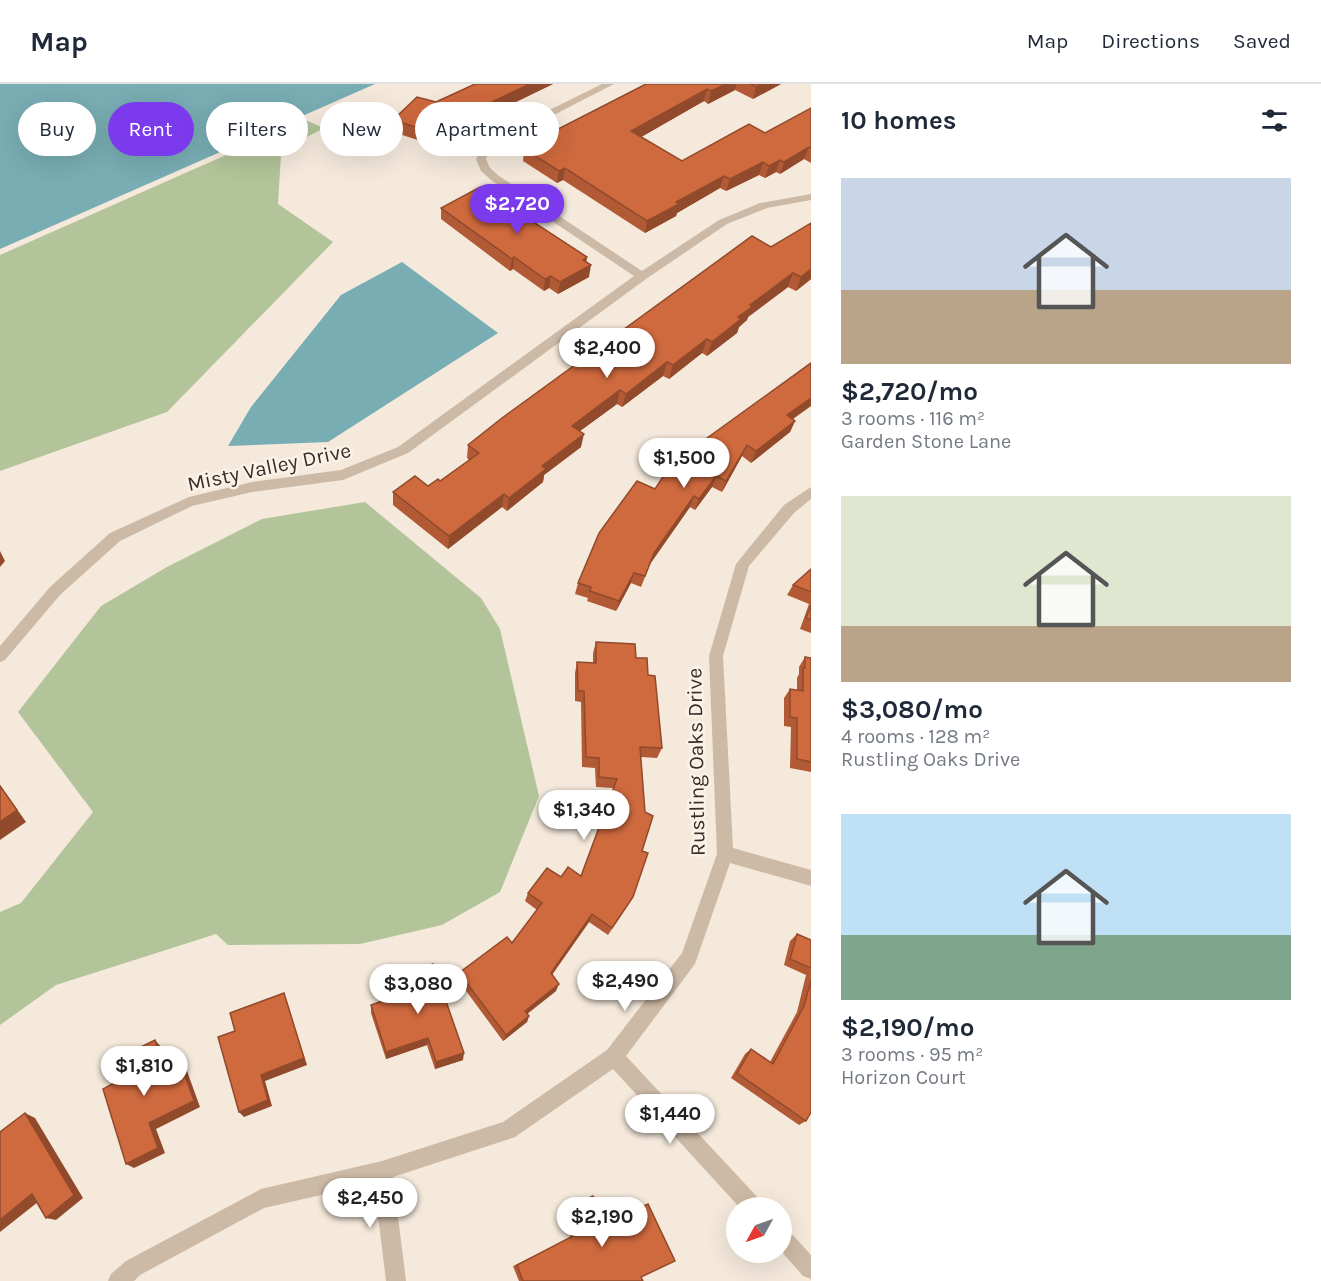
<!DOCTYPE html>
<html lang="en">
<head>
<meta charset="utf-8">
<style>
	body { margin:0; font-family:Karla,sans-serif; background:#f6f6f7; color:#1f2937; height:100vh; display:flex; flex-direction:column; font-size:22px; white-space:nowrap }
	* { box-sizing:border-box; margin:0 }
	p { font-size:20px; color:#747a83 }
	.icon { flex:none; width:33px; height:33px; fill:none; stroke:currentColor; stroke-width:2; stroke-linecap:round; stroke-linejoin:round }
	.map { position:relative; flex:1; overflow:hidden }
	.drawer { display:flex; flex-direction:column; background:#fff; width:510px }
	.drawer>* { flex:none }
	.guide { position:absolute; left:18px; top:18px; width:570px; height:54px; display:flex; gap:12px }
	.needle { width:39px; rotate:230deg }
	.tools { position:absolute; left:726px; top:1113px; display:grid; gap:12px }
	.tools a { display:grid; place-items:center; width:66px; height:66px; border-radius:50%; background:#fff; box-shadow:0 6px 24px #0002; font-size:30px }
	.price { position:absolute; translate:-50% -51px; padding:0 14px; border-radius:21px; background:#fff; color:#222; font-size:20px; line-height:39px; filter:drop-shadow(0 2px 3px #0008) }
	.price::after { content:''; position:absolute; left:50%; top:36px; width:18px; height:14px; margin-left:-9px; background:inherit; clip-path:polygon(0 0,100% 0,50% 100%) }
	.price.active { background:#7c3aed; color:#fff }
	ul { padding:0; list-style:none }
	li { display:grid; align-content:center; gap:12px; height:318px; padding:0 30px }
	li span { display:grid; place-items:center; height:186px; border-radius:0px; color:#555 }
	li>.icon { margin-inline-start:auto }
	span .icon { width:108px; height:108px; fill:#fffc; stroke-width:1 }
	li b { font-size:26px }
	h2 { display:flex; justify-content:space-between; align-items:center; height:72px; padding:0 30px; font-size:26px }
	.pill { padding:0 21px; border-radius:27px; background:#fff; box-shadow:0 6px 24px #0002; font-size:21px; line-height:54px }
	.pill.active { background:#7c3aed; color:#fff }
	header { display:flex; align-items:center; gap:36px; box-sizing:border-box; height:84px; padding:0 30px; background:#fff; border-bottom:2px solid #e0e1e3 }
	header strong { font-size:28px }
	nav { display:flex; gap:33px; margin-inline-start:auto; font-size:21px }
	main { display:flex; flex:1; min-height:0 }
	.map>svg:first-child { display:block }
</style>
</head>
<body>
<header>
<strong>Map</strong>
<nav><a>Map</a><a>Directions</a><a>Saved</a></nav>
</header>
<main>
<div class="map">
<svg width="811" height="1197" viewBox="0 0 811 1197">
	<rect width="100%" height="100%" fill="#f4e9db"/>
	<g fill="#b3c49a">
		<polygon points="305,36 324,44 299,57 281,71 278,120 333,158 167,328 0,387 0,171"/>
		<polygon points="365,418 481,514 500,545 539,712 500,808 442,841 360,860 228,861 216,850 56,901 0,941 0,828 21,819 93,728 18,628 101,522 167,483 262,435"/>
	</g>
	<g fill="#78adb3">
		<polygon points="0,0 375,0 0,165"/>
		<polygon points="402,178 498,249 328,358 228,362 251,323 341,211"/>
	</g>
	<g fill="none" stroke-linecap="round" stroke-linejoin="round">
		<g fill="#cdbaa6" fill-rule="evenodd">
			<polygon points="602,0 614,0 499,59 489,67 486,75 490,84 499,92 642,187 719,136 760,119 811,110 811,116 767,124 727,140 646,195 408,369 343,396 252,408 192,422 120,457 60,511 5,576 0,578 0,562 50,503 110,449 189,413 252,398 341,386 398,363 634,192 491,96 481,87 476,75 481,64 491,55"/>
			<polygon points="811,403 811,415 794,429 749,482 723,572 733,764 811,786 811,802 730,779 695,880 626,972 761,1117 764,1124 740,1124 613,985 515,1053 393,1093 406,1197 386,1197 374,1099 264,1124 140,1191 134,1197 108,1197 111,1190 126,1177 261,1105 382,1077 503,1038 607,966 682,869 717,770 709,572 736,480 784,421"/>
			<polygon points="782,1144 789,1147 811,1171 811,1195 803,1192 782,1168"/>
		</g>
	</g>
	<g fill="#b25a35">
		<polygon points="475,0 553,0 466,42 458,51 445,47 430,60 393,48 393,36 436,18"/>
		<polygon points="646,0 781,0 753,15 735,6 708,20 704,17 641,53 682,77 765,49 811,24 811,79 804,75 780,90 776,88 765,94 759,91 726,107 720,104 677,129 676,132 645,149 563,96 557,99 523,77 524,65 528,63 529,60"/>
		<polygon points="441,124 587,173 586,178 589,193 558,210 549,204 544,207 513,185 510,187 441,135"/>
		<polygon points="811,139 811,195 796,207 788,203 748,233 747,236 739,243 737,249 707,272 702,269 669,295 663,292 622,323 617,320 580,347 581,363 544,391 543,398 507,427 502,423 448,465 393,421 393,408 428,402 440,397 469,376 467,374 468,361 771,163"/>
		<polygon points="793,335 795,337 790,348 751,379 742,372 722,408 712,403 695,426 690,423 650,480 641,503 631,499 616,527 587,517 588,514 575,510 578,499 655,405 696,362"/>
		<polygon points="811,485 811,549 800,545 809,520 787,511 793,501"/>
		<polygon points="596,558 636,574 648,591 662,664 657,674 641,673 642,767 633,813 628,821 608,851 589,838 552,891 556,907 527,930 529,932 527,938 503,957 458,896 459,889 512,859 537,826 525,817 528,809 561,793 581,792 613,704 596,703 595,684 582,683 581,618 575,617 575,589 577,578 593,579 593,569"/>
		<polygon points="805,573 811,574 811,688 790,684 791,643 784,642 784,614 790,605 797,606 797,594 799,590 799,583"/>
		<polygon points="797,850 811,856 811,1028 806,1037 799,1041 731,994 745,970 751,965 770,978 797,928 806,891 784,881 790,857"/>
		<polygon points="388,895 463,976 435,985 427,961 386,975 371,929 371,921 391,913 388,904"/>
		<polygon points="564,1125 605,1139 641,1193 643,1197 519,1197 513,1182 571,1154 560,1128"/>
	</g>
	<g fill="#914a2b">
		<polygon points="530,0 553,0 466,42 458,51 458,39 466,30"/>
		<polygon points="726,0 736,0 735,6 708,20 711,7"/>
		<polygon points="762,0 781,0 753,15 756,3"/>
		<polygon points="707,5 704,17 629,60 631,47"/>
		<polygon points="445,35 445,47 430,60 431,48"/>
		<polygon points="809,63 804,75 780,90 784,78"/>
		<polygon points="780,76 776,88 765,94 769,82"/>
		<polygon points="763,78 759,91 726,107 730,95"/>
		<polygon points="565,84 563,96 557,99 559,87"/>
		<polygon points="724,92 720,104 677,129 676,132 645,149 647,137 676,118"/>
		<polygon points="514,173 513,185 510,187 512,175"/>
		<polygon points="587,173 585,184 591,181 589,193 558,210 560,198 583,176"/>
		<polygon points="811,185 811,195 796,207 801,193"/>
		<polygon points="793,189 788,203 748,233 747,236 739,243 737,249 707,272 712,258 750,221"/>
		<polygon points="551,192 549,204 544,207 545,195"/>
		<polygon points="707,255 702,269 669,295 673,281"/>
		<polygon points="667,278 663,292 622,323 626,310"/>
		<polygon points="620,306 617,320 569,355 572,342"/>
		<polygon points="811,314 811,322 782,343 787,331"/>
		<polygon points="795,337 790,348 751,379 756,367"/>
		<polygon points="584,350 581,363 544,391 543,398 507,427 509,414 542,382"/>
		<polygon points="747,361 742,372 722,408 726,397"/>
		<polygon points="716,392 712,403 695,426 699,415"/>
		<polygon points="504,410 502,423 448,465 449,452"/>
		<polygon points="694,412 690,423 650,480 641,503 654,469"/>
		<polygon points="0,467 5,477 0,483"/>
		<polygon points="634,489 631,499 616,527 619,517"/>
		<polygon points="0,701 26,738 0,756"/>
		<polygon points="592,830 589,838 548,896 551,889"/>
		<polygon points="559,900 556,907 523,933 525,927"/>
		<polygon points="284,909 307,981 265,997 272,1022 244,1033 239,1028 261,991"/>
		<polygon points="529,932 527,938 503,957 506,951"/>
		<polygon points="428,954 427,961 386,975 386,968"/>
		<polygon points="155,956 162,964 168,984 162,977"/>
		<polygon points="177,969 183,976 200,1023 156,1045 165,1069 134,1084 126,1080 149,1039"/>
		<polygon points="464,969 463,976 435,985 436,978"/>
		<polygon points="25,1029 35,1034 83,1114 56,1136 46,1134"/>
		<polygon points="32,1110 43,1114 0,1148 0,1136"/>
	</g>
	<g fill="#cf693e" stroke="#914a2b" stroke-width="1.5">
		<polygon points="475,0 530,0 466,30 458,39 445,35 431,48 393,36 417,13 436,18"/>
		<polygon points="646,0 726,0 711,7 707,5 631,47 682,77 749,40 765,49 811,24 811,64 809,63 784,78 780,76 769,82 763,78 730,95 724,92 676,118 679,120 647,137 565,84 559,87 524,65 531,62 529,60"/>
		<polygon points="751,0 762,0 756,3"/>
		<polygon points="480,103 587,173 583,176 591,181 560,198 551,192 545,195 514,173 512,175 441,124"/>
		<polygon points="811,139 811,185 801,193 793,189 750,221 752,223 738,233 741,235 712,258 707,255 673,281 667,278 626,310 620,306 572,342 584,350 542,382 546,385 509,414 504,410 449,452 393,408 415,392 428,402 438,395 440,397 479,369 468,361 502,334 752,152 771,163"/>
		<polygon points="811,279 811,314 787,331 795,337 756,367 747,361 726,397 716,392 699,415 694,412 654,469 645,492 634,489 619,517 590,507 591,503 578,499 599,449 637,397 655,405 686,358 696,362"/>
		<polygon points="811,485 811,508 793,501"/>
		<polygon points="811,521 811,536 806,534"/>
		<polygon points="596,558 635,560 636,574 647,574 648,591 655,592 662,664 640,663 645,728 653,732 642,767 648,769 633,813 612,844 592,830 551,889 559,900 525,927 529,932 506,951 459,889 507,853 512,859 542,819 528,809 547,784 561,793 568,783 581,792 617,695 599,693 599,674 586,673 584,607 578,607 577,578 596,579"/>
		<polygon points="805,573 811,574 811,678 797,675 797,634 790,633 790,605 803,607 803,584 805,584"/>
		<polygon points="0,702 17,726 0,738"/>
		<polygon points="797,850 811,856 811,884 790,875"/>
		<polygon points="433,880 464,969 436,978 428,954 386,968 371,921 394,913 388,895"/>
		<polygon points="811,896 811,1028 806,1037 737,989 751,965 773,980 804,922"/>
		<polygon points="284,909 304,974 261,991 268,1016 239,1028 218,953 235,947 230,929"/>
		<polygon points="155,956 162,977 177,969 194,1017 149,1039 158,1064 126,1080 103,1005 116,998 110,978"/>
		<polygon points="25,1029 74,1111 46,1134 32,1110 0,1136 0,1048"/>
		<polygon points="593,1112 605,1139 648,1120 675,1177 641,1193 643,1197 523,1197 517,1181 575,1151 564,1125"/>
	</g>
	<g text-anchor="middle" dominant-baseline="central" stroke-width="5" stroke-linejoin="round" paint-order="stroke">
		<g font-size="21" fill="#382e27" stroke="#fbf3e8">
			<text transform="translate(269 383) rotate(-12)">Misty Valley Drive</text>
			<text transform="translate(696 678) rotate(-91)">Rustling Oaks Drive</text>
		</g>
	</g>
</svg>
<div class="tools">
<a><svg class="needle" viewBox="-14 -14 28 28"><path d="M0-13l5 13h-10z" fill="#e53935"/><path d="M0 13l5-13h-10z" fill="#747a83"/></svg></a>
</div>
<b class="price active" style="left:517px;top:151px">$2,720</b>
<b class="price" style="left:607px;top:295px">$2,400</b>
<b class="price" style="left:684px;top:405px">$1,500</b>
<b class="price" style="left:584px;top:757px">$1,340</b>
<b class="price" style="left:625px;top:928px">$2,490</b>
<b class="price" style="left:418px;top:931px">$3,080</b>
<b class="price" style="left:144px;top:1013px">$1,810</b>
<b class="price" style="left:670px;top:1061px">$1,440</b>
<b class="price" style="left:370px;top:1145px">$2,450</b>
<b class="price" style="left:602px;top:1164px">$2,190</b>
<div class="guide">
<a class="pill">Buy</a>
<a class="pill active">Rent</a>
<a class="pill">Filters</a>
<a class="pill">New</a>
<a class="pill">Apartment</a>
</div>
</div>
<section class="drawer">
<h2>10 homes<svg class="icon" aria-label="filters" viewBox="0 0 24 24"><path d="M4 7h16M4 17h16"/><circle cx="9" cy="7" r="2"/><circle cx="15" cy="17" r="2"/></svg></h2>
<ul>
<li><span style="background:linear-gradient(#c9d6e8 60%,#b9a48a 0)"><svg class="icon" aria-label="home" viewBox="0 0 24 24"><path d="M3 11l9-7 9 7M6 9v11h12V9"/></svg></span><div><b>$2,720/mo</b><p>3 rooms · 116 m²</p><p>Garden Stone Lane</p></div></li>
<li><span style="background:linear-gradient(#dfe7d0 70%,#b9a48a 0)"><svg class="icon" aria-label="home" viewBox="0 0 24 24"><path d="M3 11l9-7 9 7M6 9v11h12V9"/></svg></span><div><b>$3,080/mo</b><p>4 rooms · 128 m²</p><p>Rustling Oaks Drive</p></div></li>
<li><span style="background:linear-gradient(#bfe0f5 65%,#7fa58c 0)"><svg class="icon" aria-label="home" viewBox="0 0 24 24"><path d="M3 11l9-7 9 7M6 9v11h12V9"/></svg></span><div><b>$2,190/mo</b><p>3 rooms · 95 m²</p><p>Horizon Court</p></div></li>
</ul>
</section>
</main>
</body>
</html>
